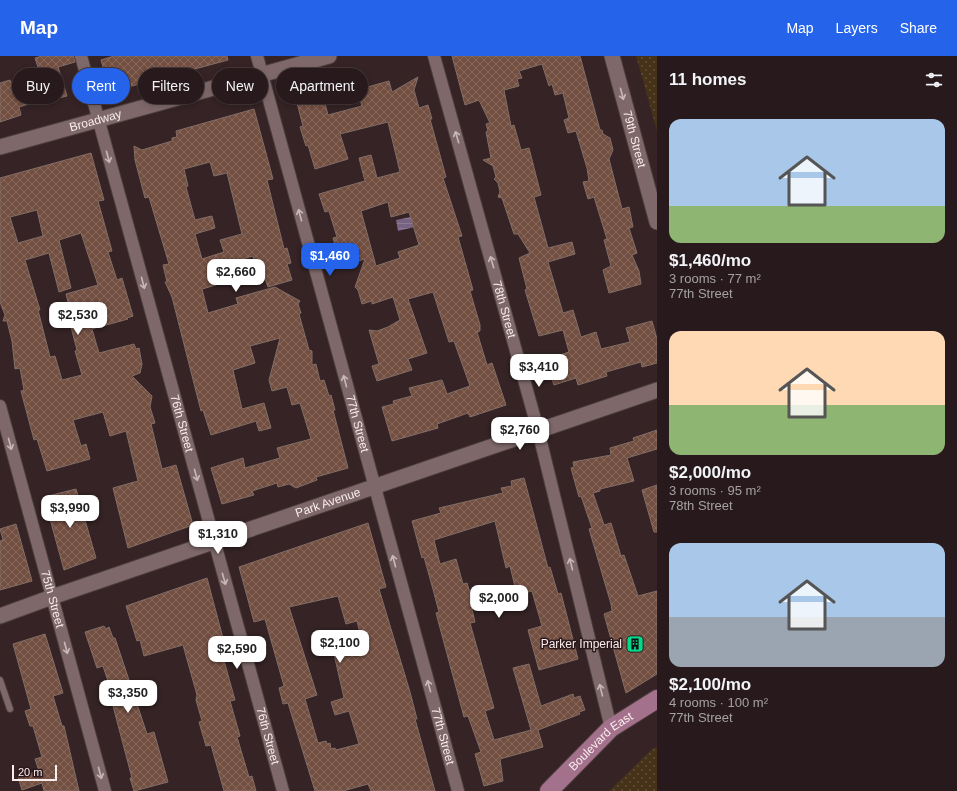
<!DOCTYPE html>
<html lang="en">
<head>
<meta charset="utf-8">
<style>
	body { margin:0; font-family:Helvetica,sans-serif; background:#342729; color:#f1f3f6; height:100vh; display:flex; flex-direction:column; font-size:15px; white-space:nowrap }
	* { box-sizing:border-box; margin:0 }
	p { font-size:13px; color:#a5a1a3 }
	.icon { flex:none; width:22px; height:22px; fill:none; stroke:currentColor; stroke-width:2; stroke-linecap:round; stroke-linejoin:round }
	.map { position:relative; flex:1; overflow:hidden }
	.side { display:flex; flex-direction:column; background:#281a1c; width:300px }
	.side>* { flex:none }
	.banner { position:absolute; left:12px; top:12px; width:380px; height:36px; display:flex; gap:8px }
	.scale { position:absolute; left:12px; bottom:10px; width:45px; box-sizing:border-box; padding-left:4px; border:2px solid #faedee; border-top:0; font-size:11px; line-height:14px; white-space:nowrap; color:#faedee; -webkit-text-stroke:3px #2b191b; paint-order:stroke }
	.price { position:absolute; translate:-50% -34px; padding:0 9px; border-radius:8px; background:#fff; color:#222; font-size:13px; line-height:26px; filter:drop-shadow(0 1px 2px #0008) }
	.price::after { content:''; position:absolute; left:50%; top:24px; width:12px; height:9px; margin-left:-6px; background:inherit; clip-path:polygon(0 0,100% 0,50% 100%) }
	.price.active { background:#2563eb; color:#fff }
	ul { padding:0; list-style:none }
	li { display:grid; align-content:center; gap:8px; height:212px; padding:0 12px }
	li span { display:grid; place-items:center; height:124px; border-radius:12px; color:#555 }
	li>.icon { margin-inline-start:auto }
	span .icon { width:72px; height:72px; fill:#fffc; stroke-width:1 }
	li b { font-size:17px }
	h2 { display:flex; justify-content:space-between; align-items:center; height:48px; padding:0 12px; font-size:17px }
	.pill { padding:0 14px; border-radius:18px; background:#281a1c; box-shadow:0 2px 6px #0003,0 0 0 1px #44383b; font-size:14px; line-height:36px }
	.pill.active { background:#2563eb; color:#fff }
	header { display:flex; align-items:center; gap:24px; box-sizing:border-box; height:56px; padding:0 20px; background:#2563eb; color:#fff }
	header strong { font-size:19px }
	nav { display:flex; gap:22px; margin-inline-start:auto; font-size:14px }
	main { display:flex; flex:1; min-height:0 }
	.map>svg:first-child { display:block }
</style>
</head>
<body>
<header>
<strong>Map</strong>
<nav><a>Map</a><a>Layers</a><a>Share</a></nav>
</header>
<main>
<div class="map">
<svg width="657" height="735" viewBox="0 0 657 735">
	<defs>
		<pattern id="green-dots" width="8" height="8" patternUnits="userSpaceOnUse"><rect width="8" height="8" fill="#463218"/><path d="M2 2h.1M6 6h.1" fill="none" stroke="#62503a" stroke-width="1.8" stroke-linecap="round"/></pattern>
		<pattern id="water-rules" width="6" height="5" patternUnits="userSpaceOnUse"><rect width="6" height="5" fill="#786382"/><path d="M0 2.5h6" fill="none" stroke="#8c7a94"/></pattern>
		<pattern id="building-cross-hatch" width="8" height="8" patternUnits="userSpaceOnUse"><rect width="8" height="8" fill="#734f41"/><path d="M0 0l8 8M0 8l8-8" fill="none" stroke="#88695d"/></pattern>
	</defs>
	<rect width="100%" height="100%" fill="#352325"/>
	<g fill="url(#green-dots)">
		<polygon points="636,0 657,0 657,75"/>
		<polygon points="657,691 657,735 609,735 652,693"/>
	</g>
	<polygon fill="url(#water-rules)" points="420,159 423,169 398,175 396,164"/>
	<g fill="url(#building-cross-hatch)" stroke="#826e66" fill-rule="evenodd">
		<polygon points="42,0 74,0 75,6 58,11 67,40 48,45 48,42 19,51 21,59 0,66 0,27 10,24 12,28 41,20 35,2"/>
		<polygon points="114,0 227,0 228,4 110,36 101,4"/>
		<polygon points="452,0 580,0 600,74 602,74 603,78 610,82 613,94 609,103 622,153 629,151 633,171 629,172 637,197 632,199 639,215 641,228 609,237 603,214 611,210 604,184 607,183 594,141 588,143 583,126 589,125 587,112 576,75 568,77 564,64 569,62 563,37 555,39 552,28 549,30 542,8 519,15 522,22 517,23 519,30 504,34 511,70 514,69 521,94 529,92 541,139 534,141 548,192 572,186 575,198 548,206 563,257 573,254 581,281 596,276 601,293 630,286 626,272 652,265 657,283 657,307 642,311 641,306 606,316 607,320 578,329 576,322 554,329 545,304 569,296 563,274 539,280 525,234 527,233 519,202 530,197 518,178 514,178 502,142 498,141 500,136 498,127 494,123 496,121 493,110 483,104 491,102 486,76 488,75 486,68 490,67 479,44 465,49"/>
		<path d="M 418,21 L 414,34 L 419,52 L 428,49 L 432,63 L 430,63 L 446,121 L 443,122 L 462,180 L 458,181 L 473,234 L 470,235 L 480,269 L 480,275 L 477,276 L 487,309 L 492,307 L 506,349 L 470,361 L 468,357 L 437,368 L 438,372 L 392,385 L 382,351 L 394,348 L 393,345 L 412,340 L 409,332 L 442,324 L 447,338 L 470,330 L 454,285 L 449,286 L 433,236 L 408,243 L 427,297 L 408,303 L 412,314 L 377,325 L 372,310 L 379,308 L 369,274 L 377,275 L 388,271 L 400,264 L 393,241 L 372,248 L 372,245 L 362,248 L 358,234 L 355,231 L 365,203 L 341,210 L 333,182 L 337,181 L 329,155 L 325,156 L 319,138 L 365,125 L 359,102 L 371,99 L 377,122 L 400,116 L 388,66 L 340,78 L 348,103 L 315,113 L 308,89 L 306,90 L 300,71 L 303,70 L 297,47 L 323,40 L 328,59 L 362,50 L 357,34 L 389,25 L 392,36 ZM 388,146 L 391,161 L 409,156 L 419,189 L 398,196 L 400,202 L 376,210 L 361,155 Z"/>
		<path d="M 254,53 L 273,123 L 267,124 L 284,193 L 287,192 L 291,207 L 287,208 L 292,224 L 268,231 L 260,209 L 256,211 L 253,200 L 211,212 L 216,229 L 202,233 L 208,257 L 238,248 L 236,242 L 275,231 L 300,245 L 298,248 L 301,257 L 299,258 L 309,294 L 312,295 L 312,309 L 316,308 L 320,325 L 324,324 L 329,340 L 331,339 L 335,354 L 333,354 L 348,412 L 316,421 L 317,424 L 296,432 L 289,428 L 278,431 L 277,427 L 252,435 L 254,439 L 222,448 L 211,412 L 243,402 L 245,412 L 280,402 L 277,392 L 311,383 L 300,347 L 292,349 L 287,331 L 272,335 L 269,324 L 280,282 L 250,290 L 255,307 L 233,314 L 242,353 L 264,347 L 271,372 L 259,375 L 256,365 L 211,379 L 203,354 L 201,355 L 172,241 L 165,226 L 167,226 L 163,209 L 169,208 L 149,141 L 145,142 L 135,104 L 134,90 L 142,94 L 172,85 L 172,82 L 177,81 L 176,75 ZM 210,106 L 214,120 L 227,117 L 242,178 L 220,184 L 224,196 L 202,203 L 195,178 L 215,172 L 212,160 L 195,164 L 186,131 L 188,130 L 184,113 Z"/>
		<path d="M 91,97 L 104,144 L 98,145 L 112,195 L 108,196 L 117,224 L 122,222 L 133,260 L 127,262 L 128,263 L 92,273 L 99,297 L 134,288 L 136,293 L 139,292 L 142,308 L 140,317 L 132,320 L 152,340 L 150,351 L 155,367 L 151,368 L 162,413 L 176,409 L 193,469 L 128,492 L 113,432 L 138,425 L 126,375 L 110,380 L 103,356 L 73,364 L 81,390 L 86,388 L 90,403 L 47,415 L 37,383 L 34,384 L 21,335 L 24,334 L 20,312 L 15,313 L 12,285 L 7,265 L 3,265 L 5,259 L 0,246 L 0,122 ZM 37,154 L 43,180 L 18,187 L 10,161 ZM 81,177 L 98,229 L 66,238 L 74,270 L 71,271 L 77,294 L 75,295 L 82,319 L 62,324 L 55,300 L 50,301 L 38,254 L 40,254 L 25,204 L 49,197 L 59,236 L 71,232 L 59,184 Z"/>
		<polygon points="657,374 657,393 627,402 634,425 600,433 600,435 593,437 604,469 611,467 621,500 624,499 638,540 657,535 657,618 626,637 604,558 612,555 611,548 589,473 592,472 581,440 579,441 571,412 574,411 573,406 611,399 610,392 634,385 633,382"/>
		<polygon points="524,422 548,512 550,511 558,538 561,537 578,603 539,614 528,574 542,570 532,535 517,539 510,510 506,512 495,465 434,484 440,508 456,503 463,528 467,527 471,540 469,541 475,566 470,567 494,652 485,655 494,684 531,674 513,612 529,608 541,650 573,638 574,642 580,640 585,654 579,656 580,658 538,674 543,691 500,703 503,725 484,730 475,698 481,696 468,660 464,661 436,557 439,556 434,537 424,501 422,502 412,465 441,457 439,452 503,437 501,432 512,430 511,425"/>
		<polygon points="657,429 657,476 654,476 642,434"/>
		<polygon points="76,433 96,502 64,514 44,441"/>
		<path d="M 368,467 L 386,531 L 379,533 L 410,636 L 417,663 L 415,663 L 435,735 L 371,735 L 368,728 L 343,735 L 315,735 L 288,647 L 283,648 L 279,632 L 284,630 L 265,563 L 254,566 L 239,511 ZM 338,540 L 346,568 L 357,565 L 363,589 L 334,598 L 344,642 L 331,646 L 335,659 L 349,655 L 359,688 L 336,694 L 335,692 L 331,693 L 330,687 L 327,688 L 326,685 L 318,687 L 305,643 L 317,639 L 289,551 Z"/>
		<polygon points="16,468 32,525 0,534 0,485 3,484 0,473"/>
		<polygon points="207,522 223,582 218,583 235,644 230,645 240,680 237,681 249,721 252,720 256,735 224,735 211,689 206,690 199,666 202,665 196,644 197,639 183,589 144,600 140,584 137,585 126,550"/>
		<polygon points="104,570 106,573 109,571 113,582 115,582 147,678 154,676 168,726 134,735 130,722 132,722 113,650 116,649 103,610 97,612 85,576"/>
		<polygon points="45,578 63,637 53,640 62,670 64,670 79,735 44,735 42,727 22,734 18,721 39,715 35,703 42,701 33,670 30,670 25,655 31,653 13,588"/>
	</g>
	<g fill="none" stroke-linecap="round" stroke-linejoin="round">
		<g stroke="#4d3e3f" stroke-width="8">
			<polyline id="service" points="0,624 10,653"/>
		</g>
		<g stroke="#4d3e3f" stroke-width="14">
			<g id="minor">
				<path id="s1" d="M 81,0 L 283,735"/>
				<path id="s2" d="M 257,0 L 458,735"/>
				<path id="s3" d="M 434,0 L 538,374 L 611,672"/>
				<path id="s4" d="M 0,350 L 105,735"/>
			</g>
		</g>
		<g stroke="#4d3e3f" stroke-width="17">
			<g id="tertiary">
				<path id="s5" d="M 612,0 L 657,166"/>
				<path id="s6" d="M 0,91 L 329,0"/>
				<path id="s7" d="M 0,560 L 52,541 L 657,334"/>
			</g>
		</g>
		<g stroke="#4d3e3f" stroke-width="20">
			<g id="primary">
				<path id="s8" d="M 549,735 L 611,672 L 657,643"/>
			</g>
		</g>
		<use href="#service" stroke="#7e686a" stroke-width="6"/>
		<use href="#minor" stroke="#7e686a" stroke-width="12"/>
		<use href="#tertiary" stroke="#7e686a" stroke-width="15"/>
		<use href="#primary" stroke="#a4718c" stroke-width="18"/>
	</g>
	<defs><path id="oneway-shaft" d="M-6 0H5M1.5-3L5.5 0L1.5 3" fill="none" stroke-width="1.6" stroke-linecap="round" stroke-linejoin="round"/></defs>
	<g stroke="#c8b8b9">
		<use href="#oneway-shaft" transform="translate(622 38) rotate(75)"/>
		<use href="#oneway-shaft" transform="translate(457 81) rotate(-106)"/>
		<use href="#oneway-shaft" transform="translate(108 101) rotate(75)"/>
		<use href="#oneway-shaft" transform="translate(300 159) rotate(-105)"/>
		<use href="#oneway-shaft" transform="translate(492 206) rotate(-106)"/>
		<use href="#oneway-shaft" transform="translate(143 227) rotate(75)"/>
		<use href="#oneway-shaft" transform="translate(345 325) rotate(-105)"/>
		<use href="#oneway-shaft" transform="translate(10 388) rotate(75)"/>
		<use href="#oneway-shaft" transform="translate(196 419) rotate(75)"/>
		<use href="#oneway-shaft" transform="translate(394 505) rotate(-105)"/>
		<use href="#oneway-shaft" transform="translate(571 508) rotate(-104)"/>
		<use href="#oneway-shaft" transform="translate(224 523) rotate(74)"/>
		<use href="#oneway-shaft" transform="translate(66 592) rotate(75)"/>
		<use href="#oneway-shaft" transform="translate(429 630) rotate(-105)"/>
		<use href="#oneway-shaft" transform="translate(601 634) rotate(-104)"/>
		<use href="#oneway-shaft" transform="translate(100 717) rotate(75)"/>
	</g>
	<defs>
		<g id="building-square" transform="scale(0.9)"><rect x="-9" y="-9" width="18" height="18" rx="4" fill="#02d98b" stroke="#2b191b"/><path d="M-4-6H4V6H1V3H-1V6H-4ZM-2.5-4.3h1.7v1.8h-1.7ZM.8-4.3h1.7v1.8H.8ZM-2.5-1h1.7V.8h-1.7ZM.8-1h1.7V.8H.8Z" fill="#111"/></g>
	</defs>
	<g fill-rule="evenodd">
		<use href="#building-square" x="635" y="588"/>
	</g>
	<g text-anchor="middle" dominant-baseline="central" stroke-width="3" stroke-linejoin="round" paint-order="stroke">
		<g font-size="12" fill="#faedee" stroke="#2b191b">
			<text stroke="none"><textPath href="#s6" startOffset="99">Broadway</textPath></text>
			<text stroke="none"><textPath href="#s5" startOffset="86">79th Street</textPath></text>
			<text stroke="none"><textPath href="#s3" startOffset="263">78th Street</textPath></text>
			<text stroke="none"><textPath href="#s1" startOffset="381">76th Street</textPath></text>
			<text stroke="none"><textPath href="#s2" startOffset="381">77th Street</textPath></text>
			<text stroke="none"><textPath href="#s7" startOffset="347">Park Avenue</textPath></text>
			<text stroke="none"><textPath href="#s4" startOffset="200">75th Street</textPath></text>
			<text stroke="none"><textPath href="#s1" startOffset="705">76th Street</textPath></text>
			<text stroke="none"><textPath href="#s2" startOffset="705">77th Street</textPath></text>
			<text stroke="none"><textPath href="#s8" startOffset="72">Boulevard East</textPath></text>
		</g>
		<g font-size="12" fill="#faedee" stroke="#2b191b" text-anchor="end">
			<text x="622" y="588">Parker Imperial</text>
		</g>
	</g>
</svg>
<div class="scale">20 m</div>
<b class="price active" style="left:330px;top:221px">$1,460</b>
<b class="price" style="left:236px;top:237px">$2,660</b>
<b class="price" style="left:78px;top:280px">$2,530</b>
<b class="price" style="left:539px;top:332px">$3,410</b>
<b class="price" style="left:520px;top:395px">$2,760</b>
<b class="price" style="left:70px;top:473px">$3,990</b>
<b class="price" style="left:218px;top:499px">$1,310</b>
<b class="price" style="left:499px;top:563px">$2,000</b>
<b class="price" style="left:340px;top:608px">$2,100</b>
<b class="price" style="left:237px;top:614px">$2,590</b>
<b class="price" style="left:128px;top:658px">$3,350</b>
<div class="banner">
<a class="pill">Buy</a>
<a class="pill active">Rent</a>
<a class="pill">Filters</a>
<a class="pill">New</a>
<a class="pill">Apartment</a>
</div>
</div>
<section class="side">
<h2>11 homes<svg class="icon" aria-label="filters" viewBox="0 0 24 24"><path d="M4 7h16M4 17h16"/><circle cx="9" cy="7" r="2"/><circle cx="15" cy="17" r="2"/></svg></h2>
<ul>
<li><span style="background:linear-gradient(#a9c7e8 70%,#8fb573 0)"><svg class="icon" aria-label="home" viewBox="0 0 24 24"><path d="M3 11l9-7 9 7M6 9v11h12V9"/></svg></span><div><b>$1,460/mo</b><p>3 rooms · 77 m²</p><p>77th Street</p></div></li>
<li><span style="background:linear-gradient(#ffd9b3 60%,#8fb573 0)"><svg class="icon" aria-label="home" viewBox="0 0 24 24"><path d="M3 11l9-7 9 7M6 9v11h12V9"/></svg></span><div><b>$2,000/mo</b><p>3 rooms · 95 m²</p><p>78th Street</p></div></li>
<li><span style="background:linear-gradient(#a9c7e8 60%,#9aa5b1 0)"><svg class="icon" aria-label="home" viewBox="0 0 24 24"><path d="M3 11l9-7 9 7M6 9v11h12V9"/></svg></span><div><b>$2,100/mo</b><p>4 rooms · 100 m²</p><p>77th Street</p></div></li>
</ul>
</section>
</main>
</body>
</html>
